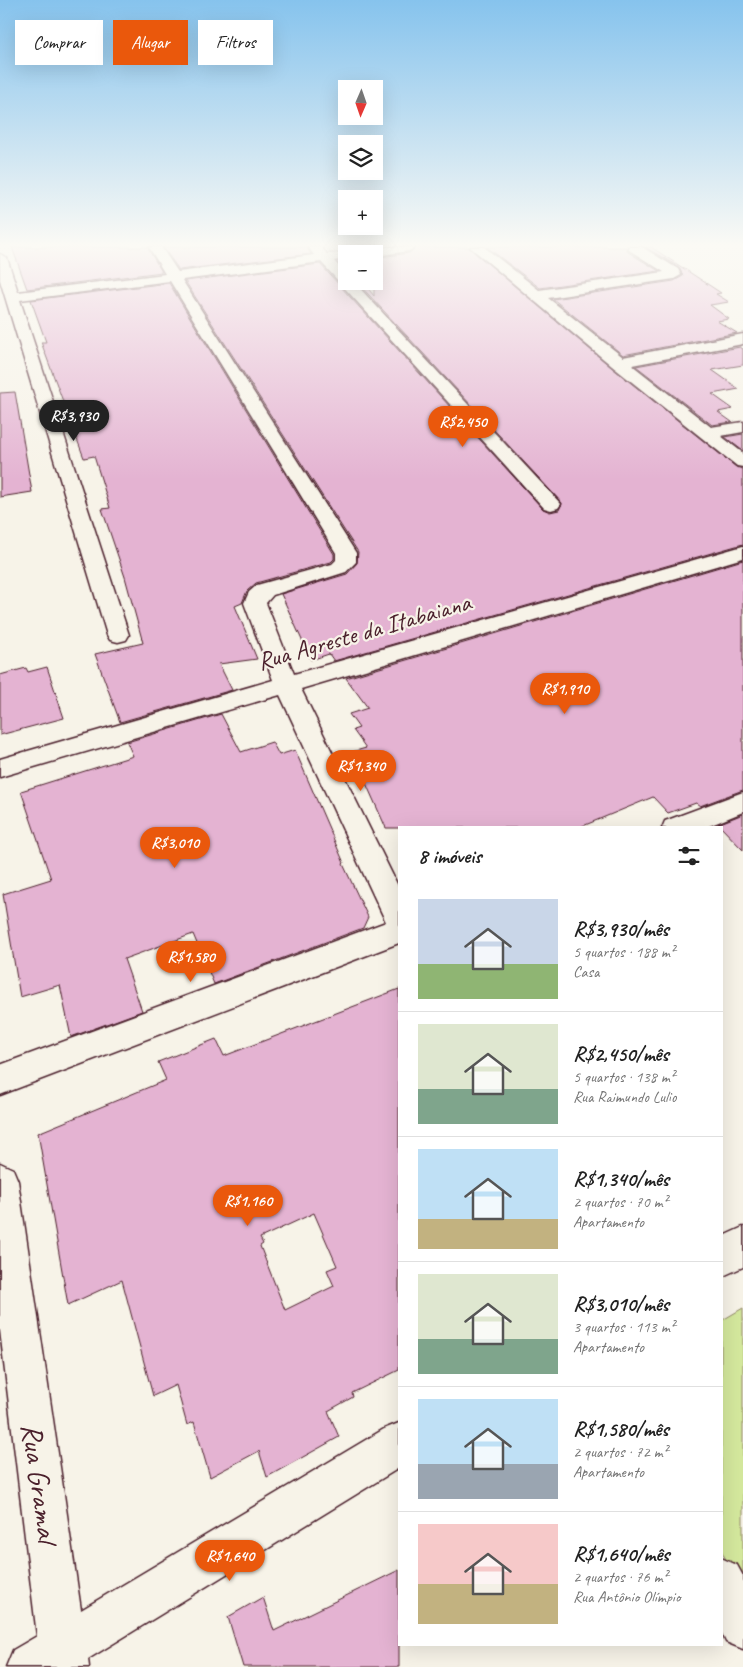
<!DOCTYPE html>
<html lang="pt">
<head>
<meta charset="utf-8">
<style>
	body { margin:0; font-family:Caveat,sans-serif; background:#f2f2f2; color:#222; height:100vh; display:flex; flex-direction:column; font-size:19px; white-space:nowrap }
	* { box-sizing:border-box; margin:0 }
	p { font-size:16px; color:#767676 }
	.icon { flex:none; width:28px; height:28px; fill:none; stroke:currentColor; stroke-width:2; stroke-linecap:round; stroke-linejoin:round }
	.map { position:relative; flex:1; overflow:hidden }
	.panel { position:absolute; left:398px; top:826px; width:325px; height:820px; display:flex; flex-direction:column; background:#fff; border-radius:0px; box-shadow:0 5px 20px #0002 }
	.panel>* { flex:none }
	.guide { position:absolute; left:15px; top:20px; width:308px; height:45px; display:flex; gap:10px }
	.needle { width:32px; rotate:182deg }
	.controls { position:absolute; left:338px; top:80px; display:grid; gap:10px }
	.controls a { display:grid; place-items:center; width:45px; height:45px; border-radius:0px; background:#fff; box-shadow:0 5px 20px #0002; font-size:25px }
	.price { position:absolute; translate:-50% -42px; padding:0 11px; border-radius:18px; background:#ea580c; color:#fff; font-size:16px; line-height:32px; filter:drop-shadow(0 1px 2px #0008) }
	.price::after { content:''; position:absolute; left:50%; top:30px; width:15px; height:11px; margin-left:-8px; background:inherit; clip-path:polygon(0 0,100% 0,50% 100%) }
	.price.on { background:#222; color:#fff }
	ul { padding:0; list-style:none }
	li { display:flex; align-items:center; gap:15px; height:125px; padding:0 20px }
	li+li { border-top:1px solid #e0e0e0 }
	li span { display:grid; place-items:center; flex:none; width:140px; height:100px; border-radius:0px; color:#555 }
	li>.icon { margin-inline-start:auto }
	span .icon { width:60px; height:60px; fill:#fffc; stroke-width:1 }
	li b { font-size:21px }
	h2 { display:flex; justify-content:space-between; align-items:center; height:60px; padding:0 20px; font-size:21px }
	.chip { padding:0 18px; border-radius:0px; background:#fff; box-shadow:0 5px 20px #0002; font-size:18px; line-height:45px }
	.chip.on { background:#ea580c; color:#fff }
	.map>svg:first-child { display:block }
</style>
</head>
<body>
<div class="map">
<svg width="743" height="1667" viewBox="0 0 743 1667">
	<rect width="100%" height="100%" fill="#f7f3e8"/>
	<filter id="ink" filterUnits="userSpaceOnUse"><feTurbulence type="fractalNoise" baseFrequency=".02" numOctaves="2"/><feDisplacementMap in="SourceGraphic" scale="10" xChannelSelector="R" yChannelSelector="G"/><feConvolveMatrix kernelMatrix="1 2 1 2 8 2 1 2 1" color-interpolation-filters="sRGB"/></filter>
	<g filter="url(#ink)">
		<polygon fill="#d4e89d" stroke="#8f8464" points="743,1308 743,1593 721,1550 721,1321"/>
		<g fill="#e4b3d2" stroke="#4a1f2b" fill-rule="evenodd">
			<polygon points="12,247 147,247 162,272 27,289"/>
			<polygon points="163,247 306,247 311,254 179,270"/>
			<polygon points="417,247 468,247 611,367 736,467 743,469 743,544 334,661 329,654 311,660 281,594 347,574 357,563 358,552 185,281 320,264 543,509 550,512 559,510 562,503 356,281 362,281 374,296 374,258 409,253"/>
			<polygon points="487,247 626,247 628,252 659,271 540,288"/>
			<polygon points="645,247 651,247 721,293 716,294 729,302 710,305 729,319 717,321 737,333 623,355 553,299 674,281 683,276 679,267"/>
			<polygon points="169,283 334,554 334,559 331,562 256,583 247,591 242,603 235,606 257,659 219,664 232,690 120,722 95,654 143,643 125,577 102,509 110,508 94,456 84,458 41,342 46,342 31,300"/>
			<polygon points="740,347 743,349 743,365 712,370 739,389 712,394 733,409 718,412 732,422 712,425 636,366"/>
			<polygon points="15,392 32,492 0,497 0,393"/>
			<polygon points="743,434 743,451 725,437"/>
			<polygon points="743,560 743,790 700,806 696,803 668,813 653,797 578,828 386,828 352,752 366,748 353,730 359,728 349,714 368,708 346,678"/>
			<polygon points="47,667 64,718 0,735 0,675 26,668 28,672"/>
			<polygon points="221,714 241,752 272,742 279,755 295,750 344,863 343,864 368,917 363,928 214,984 193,934 124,959 142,1011 71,1037 60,985 20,997 3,894 51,879 21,791 133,756 127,742"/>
			<polygon points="743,814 743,850 718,824"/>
			<path d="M 399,989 L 399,1370 L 352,1393 L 353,1397 L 328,1411 L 339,1437 L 267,1477 L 259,1451 L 210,1477 L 194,1422 L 187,1425 L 176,1385 L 153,1396 L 122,1280 L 68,1305 L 38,1133 L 166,1080 L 158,1062 L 216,1039 L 224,1056 ZM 314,1213 L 337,1266 L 327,1270 L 334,1286 L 285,1310 L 260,1246 L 263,1244 L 260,1238 Z"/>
			<polygon points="399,1570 399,1667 243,1667 228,1617 263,1597 274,1631"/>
		</g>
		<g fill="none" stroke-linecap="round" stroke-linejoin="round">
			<g stroke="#4a1f2b" stroke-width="3">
				<g id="minor">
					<polygon points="149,247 161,247 178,272 314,255 308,247 321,247 327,254 345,253 346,256 345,259 334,261 346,274 346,281 353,281 561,504 558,508 551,510 544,508 321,262 182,280 356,553 356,562 346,572 273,595 266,603 294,674 743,546 743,558 301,689 399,888 399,943 0,1095 0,1065 386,922 280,695 0,777 0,759 273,680 244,603 249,592 257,585 332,564 336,560 336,553 170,281 20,300 129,635 126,640 118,642 110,640 107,635 0,280 0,254 7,258 18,292 165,274"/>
					<polygon points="383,247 415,247 409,251 374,256 374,254 353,254 359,250"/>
					<polygon points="470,247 484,247 539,290 664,272 629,250 628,247 642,247 678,269 681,275 674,279 548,298 623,357 743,334 743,344 632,365 711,427 743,422 743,432 721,436 743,453 743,467 737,466 612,366"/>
					<polygon points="743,792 743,812 704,828 662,828 665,821"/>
					<polygon points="0,1163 13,1169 18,1181 81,1610 384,1429 399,1423 399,1468 88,1659 89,1667 6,1667 13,1650 37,1636 0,1330"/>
					<polygon points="743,1227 743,1267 721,1277 721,1237"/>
					<polygon points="721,1558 737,1565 743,1576 743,1649 726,1642 721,1631"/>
				</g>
			</g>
			<use href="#minor" fill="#f7f3e8" fill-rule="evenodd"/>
		</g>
	</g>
	<linearGradient id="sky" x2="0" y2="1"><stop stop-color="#86c3ed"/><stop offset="0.51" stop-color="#fbfaf5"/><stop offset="1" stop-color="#fbfaf5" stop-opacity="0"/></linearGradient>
	<rect width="743" height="480" fill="url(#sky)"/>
	<g text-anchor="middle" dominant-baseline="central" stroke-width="4.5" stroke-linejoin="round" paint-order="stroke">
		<g font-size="25" fill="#4a1f2b" stroke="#f7f3e8">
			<text transform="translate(364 632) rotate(-16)">Rua Agreste da Itabaiana</text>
		</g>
		<g font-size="30" fill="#4a1f2b" stroke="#f7f3e8">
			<text transform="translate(40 1483) rotate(82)">Rua Gramal</text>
		</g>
	</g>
</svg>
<div class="controls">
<a><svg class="needle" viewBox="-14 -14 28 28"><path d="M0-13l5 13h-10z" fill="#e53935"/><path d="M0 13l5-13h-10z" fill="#767676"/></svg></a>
<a><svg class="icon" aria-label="layers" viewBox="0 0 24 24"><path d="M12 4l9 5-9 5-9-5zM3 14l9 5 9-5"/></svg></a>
<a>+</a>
<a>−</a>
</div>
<b class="price on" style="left:74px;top:442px">R$3,930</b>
<b class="price" style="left:463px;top:448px">R$2,450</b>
<b class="price" style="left:565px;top:715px">R$1,910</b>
<b class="price" style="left:361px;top:792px">R$1,340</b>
<b class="price" style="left:175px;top:869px">R$3,010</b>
<b class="price" style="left:191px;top:983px">R$1,580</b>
<b class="price" style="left:248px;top:1227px">R$1,160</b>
<b class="price" style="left:230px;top:1582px">R$1,640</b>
<div class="guide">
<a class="chip">Comprar</a>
<a class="chip on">Alugar</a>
<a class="chip">Filtros</a>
</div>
<section class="panel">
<h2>8 imóveis<svg class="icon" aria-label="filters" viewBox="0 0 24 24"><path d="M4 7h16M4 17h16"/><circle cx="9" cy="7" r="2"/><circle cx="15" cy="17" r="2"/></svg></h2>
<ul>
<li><span style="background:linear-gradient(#c9d6e8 65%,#8fb573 0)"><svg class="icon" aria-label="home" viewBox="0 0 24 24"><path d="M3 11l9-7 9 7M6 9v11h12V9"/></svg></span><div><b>R$3,930/mês</b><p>5 quartos · 188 m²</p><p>Casa</p></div></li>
<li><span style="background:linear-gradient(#dfe7d0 65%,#7fa58c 0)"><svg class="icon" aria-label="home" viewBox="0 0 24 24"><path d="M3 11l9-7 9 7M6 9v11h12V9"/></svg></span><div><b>R$2,450/mês</b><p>5 quartos · 138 m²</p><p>Rua Raimundo Lulio</p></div></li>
<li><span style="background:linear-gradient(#bfe0f5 70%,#c2b280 0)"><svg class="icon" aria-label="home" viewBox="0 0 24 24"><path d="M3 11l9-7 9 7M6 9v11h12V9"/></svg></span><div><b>R$1,340/mês</b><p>2 quartos · 70 m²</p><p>Apartamento</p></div></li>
<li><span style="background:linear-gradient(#dfe7d0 65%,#7fa58c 0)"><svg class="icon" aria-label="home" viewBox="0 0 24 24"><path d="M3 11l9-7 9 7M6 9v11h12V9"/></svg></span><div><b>R$3,010/mês</b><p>3 quartos · 113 m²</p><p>Apartamento</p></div></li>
<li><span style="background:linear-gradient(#bfe0f5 65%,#9aa5b1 0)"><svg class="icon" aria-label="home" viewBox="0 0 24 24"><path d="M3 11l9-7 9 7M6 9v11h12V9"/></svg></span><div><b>R$1,580/mês</b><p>2 quartos · 72 m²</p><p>Apartamento</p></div></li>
<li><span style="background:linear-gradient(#f6c9c9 60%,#c2b280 0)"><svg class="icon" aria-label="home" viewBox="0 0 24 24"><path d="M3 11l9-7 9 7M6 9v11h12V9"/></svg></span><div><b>R$1,640/mês</b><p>2 quartos · 76 m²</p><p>Rua Antônio Olímpio</p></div></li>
</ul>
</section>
</div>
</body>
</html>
